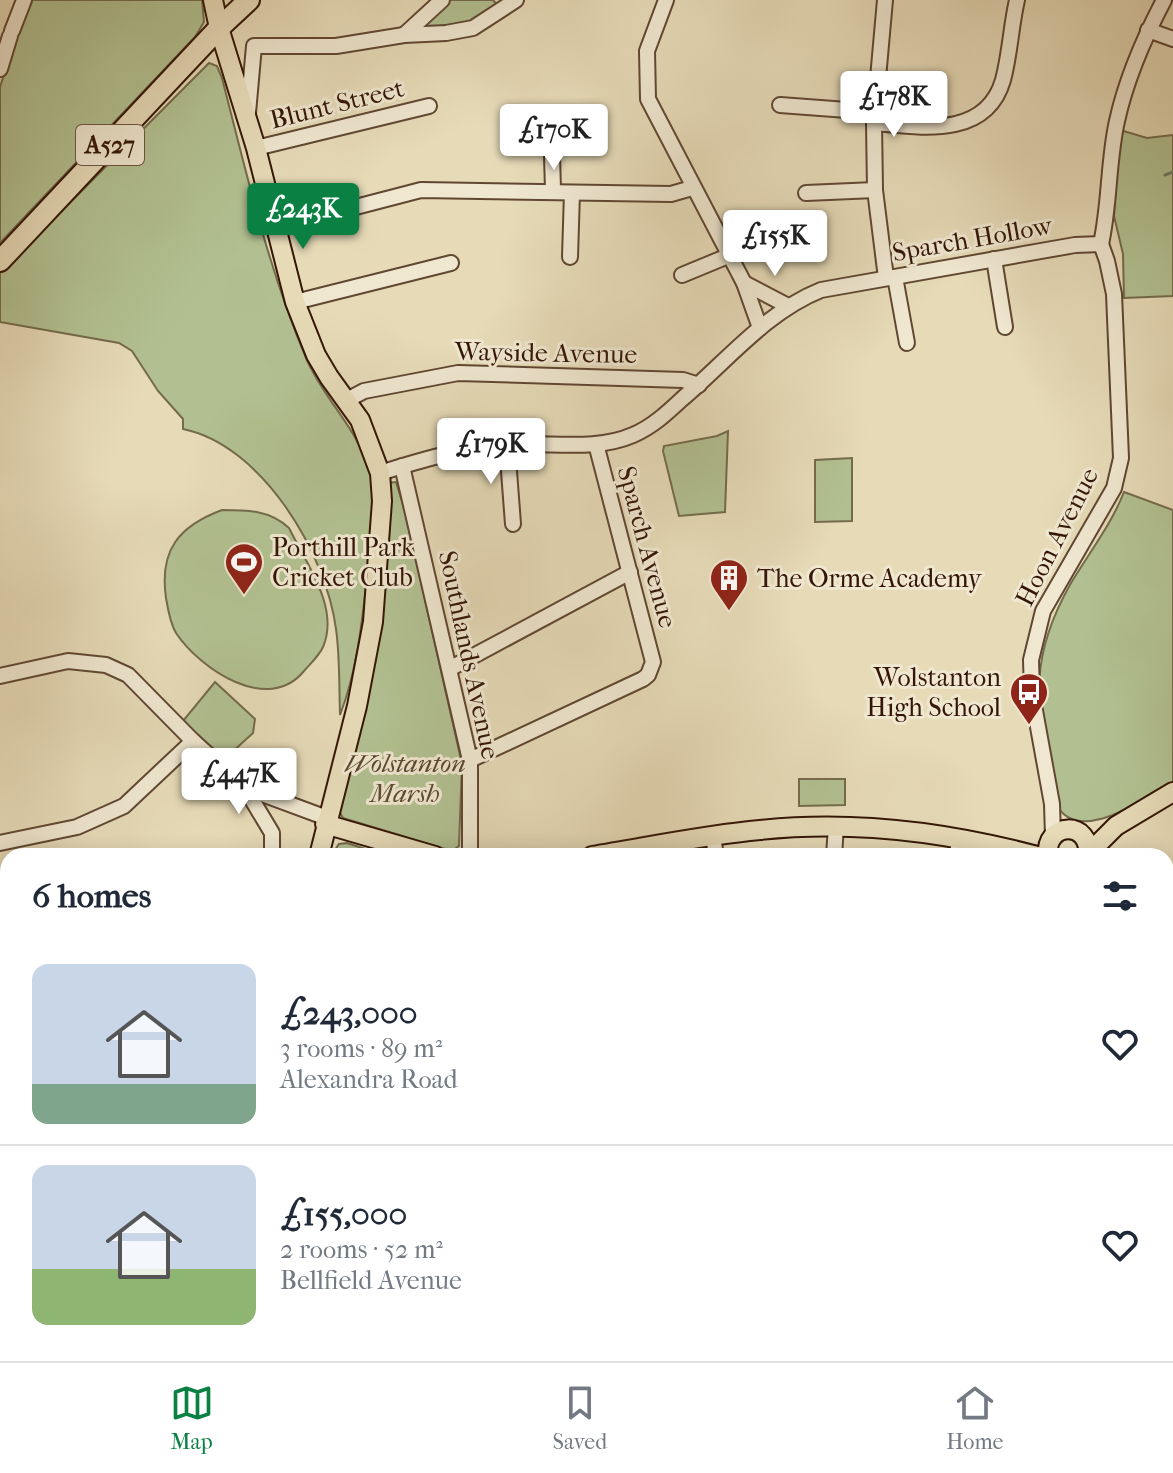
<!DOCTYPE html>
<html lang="en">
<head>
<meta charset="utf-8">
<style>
	body { margin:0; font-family:"IM FELL French Canon",serif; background:#f2f2f3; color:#1f2937; height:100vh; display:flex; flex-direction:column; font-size:30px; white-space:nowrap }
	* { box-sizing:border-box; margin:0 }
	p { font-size:26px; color:#747a83 }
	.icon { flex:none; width:44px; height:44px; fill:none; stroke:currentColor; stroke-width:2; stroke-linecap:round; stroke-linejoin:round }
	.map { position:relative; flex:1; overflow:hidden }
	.side { position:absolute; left:0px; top:848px; width:1174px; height:514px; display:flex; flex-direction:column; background:#fff; border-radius:24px 24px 0 0; box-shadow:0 4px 20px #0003 }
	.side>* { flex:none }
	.price { position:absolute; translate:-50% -68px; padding:0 18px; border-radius:8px; background:#fff; color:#222; font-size:26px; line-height:52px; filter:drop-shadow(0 2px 4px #0008) }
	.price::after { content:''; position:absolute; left:50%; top:48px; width:24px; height:18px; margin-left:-12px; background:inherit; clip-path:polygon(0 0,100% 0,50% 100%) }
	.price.selected { background:#0b8043; color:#fff }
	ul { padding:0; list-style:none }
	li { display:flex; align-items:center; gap:24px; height:200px; padding:0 32px }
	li+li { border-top:2px solid #e0e1e3 }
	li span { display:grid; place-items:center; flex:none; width:224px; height:160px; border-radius:16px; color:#555 }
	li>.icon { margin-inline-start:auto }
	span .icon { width:96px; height:96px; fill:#fffc; stroke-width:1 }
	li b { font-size:34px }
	h2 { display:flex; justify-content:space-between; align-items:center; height:96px; padding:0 32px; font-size:34px }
	.tab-bar { display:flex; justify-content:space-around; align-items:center; height:112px; border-top:2px solid #e0e1e3; background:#fff; font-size:22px; color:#747a83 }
	.tab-bar a { display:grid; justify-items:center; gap:4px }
	.tab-bar .selected { color:#0b8043 }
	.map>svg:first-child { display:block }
</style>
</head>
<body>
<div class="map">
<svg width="1173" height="1361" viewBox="0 0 1173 1361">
	<rect width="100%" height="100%" fill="#e6dab7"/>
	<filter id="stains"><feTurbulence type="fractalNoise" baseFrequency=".0025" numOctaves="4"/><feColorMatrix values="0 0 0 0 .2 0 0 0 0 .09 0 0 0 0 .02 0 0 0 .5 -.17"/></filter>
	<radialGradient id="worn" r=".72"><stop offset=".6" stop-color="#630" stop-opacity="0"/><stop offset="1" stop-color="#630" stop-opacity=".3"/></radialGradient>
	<g fill="#b2c091" stroke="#746b4c" stroke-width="2">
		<polygon points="28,0 202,0 204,22 195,37 0,243 0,87"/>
		<polygon points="442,0 493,0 502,10 473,28 404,35"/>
		<path d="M 209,63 L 217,66 L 222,78 C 246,172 268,268 306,358 C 324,401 363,433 372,480 C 376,505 371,535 369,559 C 363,611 359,666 340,715 C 339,686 340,657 336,629 C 326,553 262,445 183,429 L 183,419 L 158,391 L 132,351 L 119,343 L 0,322 L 0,273 Z"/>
		<polygon points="1120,130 1147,138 1173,135 1173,296 1124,298 1123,254 1114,216"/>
		<polygon points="728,431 725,512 679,516 663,451 664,446 717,436"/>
		<polygon points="852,458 852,521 815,522 815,460"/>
		<polygon points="396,482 405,511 462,764 459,846 452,851 343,818 339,811 388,483"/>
		<path d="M 1124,492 L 1173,510 L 1173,783 C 1145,798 1078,847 1056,804 C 1040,714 1022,669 1071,583 C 1089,553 1111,525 1124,492 Z"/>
		<path d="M 222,510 C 247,510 270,510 289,528 C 306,563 340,608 323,647 C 319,656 310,664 304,671 C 268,715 200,669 176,633 C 170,623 168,610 166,598 C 159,550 179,526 222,510 Z"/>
		<path d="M 215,682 L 255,719 L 253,733 L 229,755 C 208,754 196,736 183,721 Z"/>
		<polygon points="799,779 845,779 845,805 799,806"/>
		<polygon points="347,843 387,856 331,856 339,844"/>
		<polygon points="1166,967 1173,978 1173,1012 1166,1016"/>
		<polygon points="0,990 8,990 8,1025 0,1032"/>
		<polygon points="1173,1204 1173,1361 1077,1361 1079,1354 1166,1354 1166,1209"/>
	</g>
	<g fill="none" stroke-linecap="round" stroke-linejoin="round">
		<polyline stroke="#6f796a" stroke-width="3" points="1165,175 1173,172"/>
		<g stroke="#614732" stroke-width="18">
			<g id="minor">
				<polyline points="666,0 647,51 648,99 744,283 760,328"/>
				<polyline points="885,0 874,123 875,190 886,278"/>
				<polyline points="1148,30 1173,39"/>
				<polyline points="12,31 24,0"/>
				<polyline points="404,35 442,0"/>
				<polyline points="0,69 10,36"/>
				<polyline points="780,105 874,112"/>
				<polyline points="248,113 254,46 336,46 404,35 446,33 473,28 516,0"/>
				<polyline points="551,121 553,190"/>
				<path d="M 874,123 C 920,127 986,139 1003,80 C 1010,54 1011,26 1017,0"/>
				<polyline points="256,148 429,106"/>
				<polyline points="806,193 875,190"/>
				<polyline points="275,228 421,190 671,194 692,188"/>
				<path d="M 1101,244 C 1110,203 1108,161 1117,121 C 1126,80 1144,38 1164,0"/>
				<polyline points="570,257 572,193"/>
				<polyline points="994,259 1005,327"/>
				<polyline points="682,275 728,256"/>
				<polyline points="895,277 907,343"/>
				<polyline points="744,283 788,306"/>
				<polyline points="295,302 451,263"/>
				<polyline points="347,400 364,391 458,373 683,380 699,385"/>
				<polyline points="507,445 513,524"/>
				<polyline points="402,466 470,760 470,856"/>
				<path d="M 380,473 C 421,460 462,448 505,445 C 547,441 594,452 633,435 C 652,427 667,413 682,399 C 727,361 766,312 821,290 L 1075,245 L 1101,244"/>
				<polyline points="451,668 630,572"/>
				<polyline points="0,676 68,661 106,665 128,675 193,741 245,788 272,833 272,856"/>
				<polyline points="470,760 643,679 648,675 653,662 596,444"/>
				<polyline points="246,788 327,818"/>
				<polyline points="713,836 716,856"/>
				<polyline points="1053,836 1052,804 1032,694 1031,660 1043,611 1114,488 1121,458 1114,294 1107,261 1101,244"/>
				<polyline points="0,843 77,827 124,806 193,741"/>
				<polyline points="834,856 836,826"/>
				<polyline points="957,856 959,838"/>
				<polyline points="0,913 8,912"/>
				<polyline points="0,976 8,975"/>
				<polyline points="0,1050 8,1049"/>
				<polyline points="1166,1085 1173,1081"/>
				<polyline points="0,1118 8,1117"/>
				<polyline points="0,1307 8,1304"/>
				<polyline points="307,1354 309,1361"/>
				<polyline points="726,1354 732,1361"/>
				<polyline points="873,1354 876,1361"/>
				<polyline points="198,1361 219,1354"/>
				<polyline points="1004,1361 1005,1354"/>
			</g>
		</g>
		<g stroke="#351606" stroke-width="22">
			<g id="major">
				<polyline points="213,0 219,28 256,148 295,302 316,355 329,377 360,420 380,473 382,501 373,622 357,706 319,856"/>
				<polyline points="325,824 435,856"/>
				<polyline points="1089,853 1116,826 1173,792"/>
				<path d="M 592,856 C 648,847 704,835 760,830 C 854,820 947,832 1037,856"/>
				<path d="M 1048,856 C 1044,821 1092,820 1088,856"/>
				<polyline points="0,1179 8,1179"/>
				<polyline points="521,1354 525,1361"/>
			</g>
		</g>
		<g stroke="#351606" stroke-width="24">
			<polyline id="highway" points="0,261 219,28 249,0"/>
		</g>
		<use href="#minor" stroke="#efe7d0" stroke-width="14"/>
		<use href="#major" stroke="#e6dab7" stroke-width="18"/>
		<use href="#highway" stroke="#e6dab7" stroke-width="20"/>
	</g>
	<defs>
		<g id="stadium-pin" transform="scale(2)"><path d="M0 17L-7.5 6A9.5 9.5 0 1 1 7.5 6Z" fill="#8f2418" stroke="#efe7d0"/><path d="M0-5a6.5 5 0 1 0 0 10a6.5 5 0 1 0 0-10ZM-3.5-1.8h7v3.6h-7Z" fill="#fff"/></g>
		<g id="building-pin" transform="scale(2)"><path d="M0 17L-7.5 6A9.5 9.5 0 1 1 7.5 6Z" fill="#8f2418" stroke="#efe7d0"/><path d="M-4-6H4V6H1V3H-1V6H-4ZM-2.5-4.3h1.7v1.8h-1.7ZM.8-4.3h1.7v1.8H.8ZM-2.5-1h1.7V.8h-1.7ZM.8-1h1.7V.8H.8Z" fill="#fff"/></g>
		<g id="bus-pin" transform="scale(2)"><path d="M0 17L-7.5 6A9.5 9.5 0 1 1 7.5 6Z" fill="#8f2418" stroke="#efe7d0"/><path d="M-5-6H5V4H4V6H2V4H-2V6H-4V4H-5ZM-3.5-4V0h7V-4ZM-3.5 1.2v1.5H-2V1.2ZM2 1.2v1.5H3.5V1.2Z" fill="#fff"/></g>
	</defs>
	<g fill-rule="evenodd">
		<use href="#stadium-pin" x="244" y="562"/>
		<use href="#building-pin" x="729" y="578"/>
		<use href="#bus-pin" x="1029" y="692"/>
	</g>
	<g text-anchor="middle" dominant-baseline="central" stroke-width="6" stroke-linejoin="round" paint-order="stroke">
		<rect fill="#efe7d0" stroke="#6d5543" stroke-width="2" x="76" y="125" width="68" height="40" rx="6"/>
		<g font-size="24" font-weight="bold" fill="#351606">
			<text x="110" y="145">A527</text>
		</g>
		<g font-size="26" fill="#351606" stroke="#efe7d0">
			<text transform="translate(337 104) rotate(-14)">Blunt Street</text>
			<text transform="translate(972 239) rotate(-10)">Sparch Hollow</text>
			<text transform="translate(546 353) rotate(1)">Wayside Avenue</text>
			<text transform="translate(1057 537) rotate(-63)">Hoon Avenue</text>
			<text transform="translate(647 547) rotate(75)">Sparch Avenue</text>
			<text transform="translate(469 655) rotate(78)">Southlands Avenue</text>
		</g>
		<g font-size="26" fill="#351606" stroke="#efe7d0" text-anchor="start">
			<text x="272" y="547">Porthill Park<tspan x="272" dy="30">Cricket Club</tspan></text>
			<text x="757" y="578">The Orme Academy</text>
			<text x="1001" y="677" text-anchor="end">Wolstanton<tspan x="1001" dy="30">High School</tspan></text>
		</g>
		<g font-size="26" font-style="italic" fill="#5a4930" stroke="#efe7d0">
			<text x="405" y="763">Wolstanton<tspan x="405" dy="30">Marsh</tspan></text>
		</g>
	</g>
	<rect width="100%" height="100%" filter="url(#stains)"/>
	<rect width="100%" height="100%" fill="url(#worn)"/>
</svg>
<b class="price" style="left:894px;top:139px">£178K</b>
<b class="price" style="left:554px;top:172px">£170K</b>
<b class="price selected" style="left:303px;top:251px">£243K</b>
<b class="price" style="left:775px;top:278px">£155K</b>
<b class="price" style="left:491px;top:486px">£179K</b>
<b class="price" style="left:239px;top:816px">£447K</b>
<section class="side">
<h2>6 homes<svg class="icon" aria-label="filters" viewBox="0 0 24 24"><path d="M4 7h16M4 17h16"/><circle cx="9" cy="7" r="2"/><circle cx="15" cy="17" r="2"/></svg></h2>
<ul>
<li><span style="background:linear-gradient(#c9d6e8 75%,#7fa58c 0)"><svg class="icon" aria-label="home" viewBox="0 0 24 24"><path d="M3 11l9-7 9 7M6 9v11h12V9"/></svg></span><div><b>£243,000</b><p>3 rooms · 89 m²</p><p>Alexandra Road</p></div><svg class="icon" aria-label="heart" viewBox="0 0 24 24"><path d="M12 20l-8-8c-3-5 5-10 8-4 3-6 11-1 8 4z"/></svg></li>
<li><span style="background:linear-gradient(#c9d6e8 65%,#8fb573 0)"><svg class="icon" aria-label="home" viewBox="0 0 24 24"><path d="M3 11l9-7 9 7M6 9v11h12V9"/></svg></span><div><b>£155,000</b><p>2 rooms · 52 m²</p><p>Bellfield Avenue</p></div><svg class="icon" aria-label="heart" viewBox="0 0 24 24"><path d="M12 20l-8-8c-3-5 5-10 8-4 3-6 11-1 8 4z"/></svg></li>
</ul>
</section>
</div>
<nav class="tab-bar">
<a class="selected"><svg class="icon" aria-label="map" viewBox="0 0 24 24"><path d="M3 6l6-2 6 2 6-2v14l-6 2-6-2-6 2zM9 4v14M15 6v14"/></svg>Map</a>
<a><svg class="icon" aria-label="saved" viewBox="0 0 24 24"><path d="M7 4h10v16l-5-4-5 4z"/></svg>Saved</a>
<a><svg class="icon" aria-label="home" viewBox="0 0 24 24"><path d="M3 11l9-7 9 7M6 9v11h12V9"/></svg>Home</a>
</nav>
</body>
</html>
